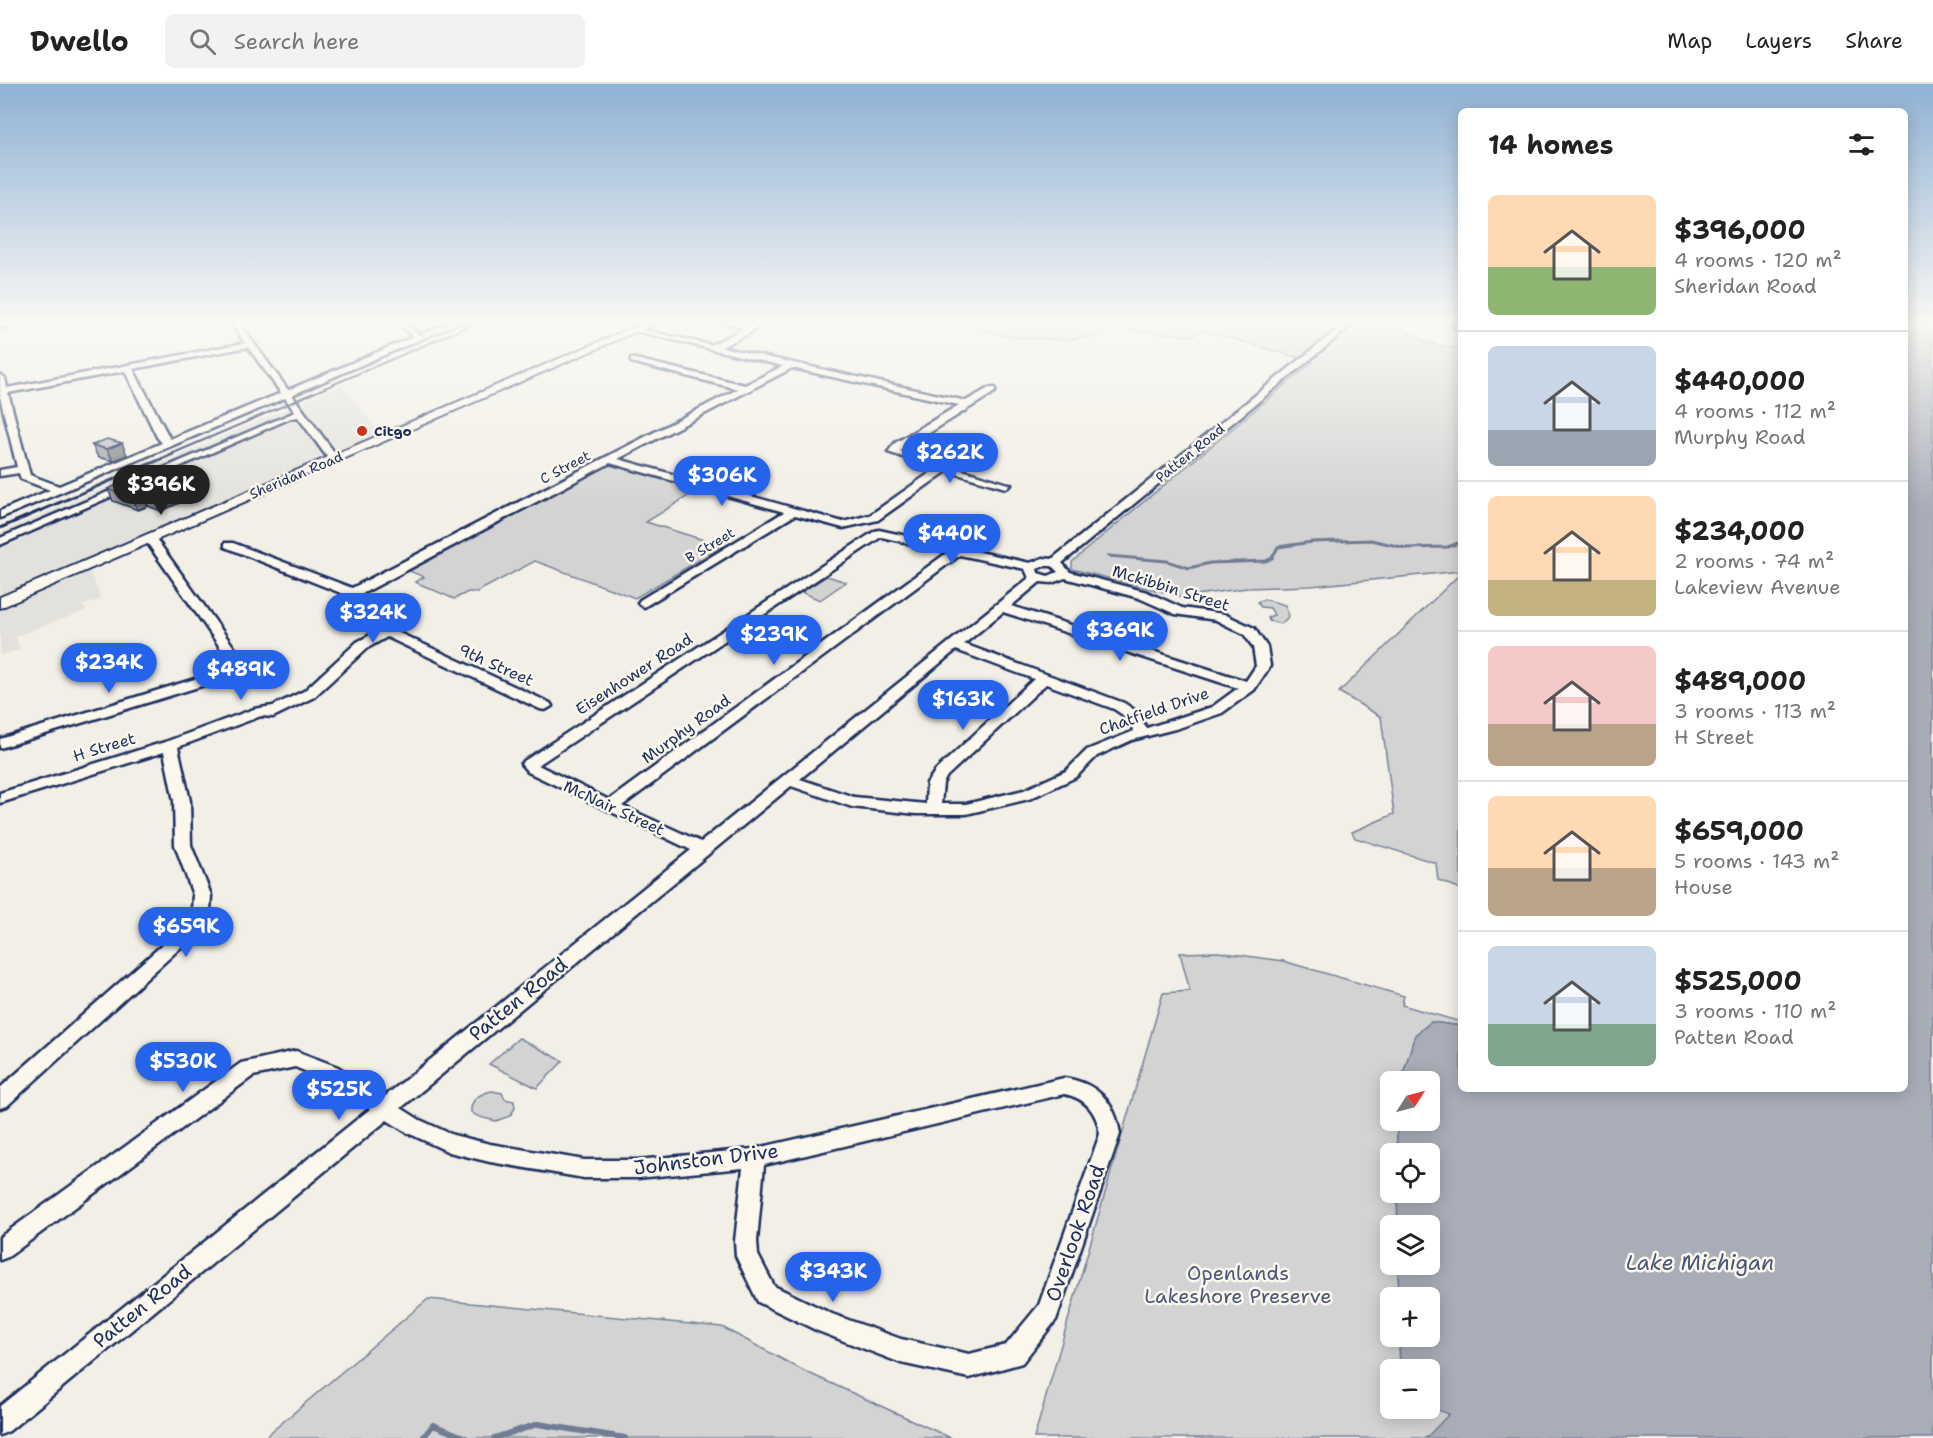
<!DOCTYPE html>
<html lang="en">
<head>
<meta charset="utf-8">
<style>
	body { margin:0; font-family:"Shantell Sans",sans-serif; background:#f2f2f2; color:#222; height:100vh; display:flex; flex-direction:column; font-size:22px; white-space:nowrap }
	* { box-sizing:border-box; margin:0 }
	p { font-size:20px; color:#767676 }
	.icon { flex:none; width:33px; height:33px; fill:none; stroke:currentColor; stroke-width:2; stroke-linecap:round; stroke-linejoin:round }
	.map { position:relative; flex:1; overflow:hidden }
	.sheet { position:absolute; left:1458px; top:24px; width:450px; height:984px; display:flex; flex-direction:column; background:#fff; border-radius:9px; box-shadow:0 3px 15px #0003 }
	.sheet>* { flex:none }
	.needle { width:39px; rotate:54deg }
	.tools { position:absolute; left:1380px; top:987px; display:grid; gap:12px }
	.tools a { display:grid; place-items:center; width:60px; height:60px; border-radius:9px; background:#fff; box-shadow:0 3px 15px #0003; font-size:30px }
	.price { position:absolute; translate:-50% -51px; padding:0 14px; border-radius:21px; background:#2563eb; color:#fff; font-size:20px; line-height:39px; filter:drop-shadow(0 2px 3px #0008) }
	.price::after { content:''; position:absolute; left:50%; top:36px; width:18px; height:14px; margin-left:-9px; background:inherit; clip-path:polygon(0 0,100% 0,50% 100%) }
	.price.on { background:#222; color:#fff }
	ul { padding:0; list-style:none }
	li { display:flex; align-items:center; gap:18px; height:150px; padding:0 30px }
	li+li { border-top:2px solid #e0e0e0 }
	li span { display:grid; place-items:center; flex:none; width:168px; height:120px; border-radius:9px; color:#555 }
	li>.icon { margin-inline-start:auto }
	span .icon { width:72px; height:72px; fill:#fffc; stroke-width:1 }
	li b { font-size:26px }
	h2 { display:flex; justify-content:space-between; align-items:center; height:72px; padding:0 30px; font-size:26px }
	header { display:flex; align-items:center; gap:36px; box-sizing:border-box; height:84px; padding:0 30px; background:#fff; border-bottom:2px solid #e0e0e0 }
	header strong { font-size:28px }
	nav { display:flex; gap:33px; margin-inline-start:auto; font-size:21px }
	.search { width:420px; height:54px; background:#f2f2f2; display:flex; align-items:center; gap:15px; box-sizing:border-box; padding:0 21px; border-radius:9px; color:#767676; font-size:22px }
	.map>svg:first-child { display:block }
</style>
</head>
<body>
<header>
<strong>Dwello</strong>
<div class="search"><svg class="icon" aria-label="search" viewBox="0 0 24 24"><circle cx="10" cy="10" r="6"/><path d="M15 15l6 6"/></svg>Search here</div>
<nav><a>Map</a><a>Layers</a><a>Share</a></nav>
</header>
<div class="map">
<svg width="1933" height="1354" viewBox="0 0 1933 1354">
	<rect width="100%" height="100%" fill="#f2efe6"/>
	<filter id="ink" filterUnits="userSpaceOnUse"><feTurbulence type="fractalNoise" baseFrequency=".0167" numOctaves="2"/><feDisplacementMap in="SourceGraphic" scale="12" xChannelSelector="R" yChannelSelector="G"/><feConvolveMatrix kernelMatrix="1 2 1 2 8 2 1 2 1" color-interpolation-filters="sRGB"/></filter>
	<g filter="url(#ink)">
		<polygon fill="#e2e1dc" points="342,301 382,351 86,478 101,515 82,522 87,526 16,552 20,566 0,571 0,449"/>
		<g fill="#d2d3d2" stroke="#768198" stroke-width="1.5">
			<polygon points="880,236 999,236 1001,238 1041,242 1064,242 1064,236 1388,236 1425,258 1461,266 1461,487 1311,502 1247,504 1182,513 1072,485 1072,478 1089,463 1313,278 1202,246 1192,252 1114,245 1095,252 1067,256 1011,253 981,245 976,240 954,236 908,238"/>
			<polygon points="611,381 695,404 697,406 695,408 646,438 723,462 635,514 535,477 477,508 468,508 454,515 415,498 424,493 407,486 603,383"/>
			<polygon points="1461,489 1461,805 1438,796 1436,779 1355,754 1352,748 1394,730 1381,633 1339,608"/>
			<polygon points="827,492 846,498 820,516 801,508"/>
			<polygon points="1264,515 1285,521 1289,532 1281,540 1269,537 1268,533 1274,531 1270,524 1261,523 1257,518"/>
			<polygon points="1218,868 1283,877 1404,912 1402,921 1461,938 1461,942 1431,938 1415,951 1401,997 1390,998 1390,1036 1397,1037 1397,1069 1390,1070 1390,1108 1397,1109 1398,1141 1390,1142 1390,1180 1398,1181 1399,1213 1390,1214 1390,1252 1399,1253 1400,1285 1390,1286 1390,1324 1430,1324 1430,1323 1450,1329 1427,1354 1034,1354 1163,909 1190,907 1180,869"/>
			<polygon points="519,954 563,977 537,1004 489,980"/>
			<path d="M 492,1007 L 502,1009 L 505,1015 L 514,1017 L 515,1024 L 510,1032 L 496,1037 C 488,1035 477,1034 471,1028 C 470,1015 481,1009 492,1007 Z"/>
			<polygon points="428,1215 722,1243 804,1287 951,1354 264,1354"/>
		</g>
		<polygon fill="#a9adb7" stroke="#707b93" stroke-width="1.5" points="1905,236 1933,236 1933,1354 1426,1354 1449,1330 1430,1323 1430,1286 1400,1285 1399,1253 1430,1252 1430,1214 1399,1213 1398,1181 1430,1180 1430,1142 1398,1141 1397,1109 1430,1108 1430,1070 1397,1069 1397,1037 1430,1036 1430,998 1401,997 1415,951 1431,938 1461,942 1461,1005 1905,1005"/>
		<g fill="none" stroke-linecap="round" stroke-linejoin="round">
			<polyline stroke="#707b93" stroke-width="3" points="1108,472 1167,477 1189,484 1210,479 1266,477 1272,474 1278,463 1312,458 1371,456 1406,464 1448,463 1461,458"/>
			<g stroke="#707b93" stroke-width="6">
				<polyline points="423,1354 433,1341 466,1354"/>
				<polyline points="494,1354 538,1340 625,1354"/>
			</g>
			<g stroke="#1b2f5e" stroke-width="5">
				<g id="minor">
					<polygon points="28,236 46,236 0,244 0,240"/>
					<path d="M 229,236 L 237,236 L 288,306 L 413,253 L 395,236 L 403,236 L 419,251 L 455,236 L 465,236 L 292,311 L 339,375 L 338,377 L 330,377 L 298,333 L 291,334 L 0,461 L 0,454 L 295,328 L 285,314 L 0,434 L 0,427 L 50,406 L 21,395 L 19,389 L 0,392 L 0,386 L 17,383 L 0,313 L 0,291 L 5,294 L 7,304 L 245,259 ZM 248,263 L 281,309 L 170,355 L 133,285 ZM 125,287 L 157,353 L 162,359 L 59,402 L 30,391 L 8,309 Z"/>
					<path d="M 714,236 L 728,236 L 750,240 L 756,236 L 765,236 L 750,249 L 721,263 L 966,317 L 989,304 L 995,304 L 995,308 L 900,367 L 1011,401 L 1006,404 L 947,387 L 878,436 L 843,444 L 795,431 L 644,523 L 638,519 L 640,516 L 784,428 L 610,379 L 358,512 L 351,525 L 356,529 L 550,619 L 552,622 L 545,626 L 540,625 L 387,553 L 367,564 L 314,613 L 273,633 L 261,632 L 178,663 L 190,717 L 191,761 L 211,811 L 210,827 L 202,844 L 7,1022 L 0,1024 L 0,1004 L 186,840 L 192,827 L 193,811 L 175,761 L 174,717 L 164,668 L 0,719 L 0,709 L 165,658 L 254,625 L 273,622 L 304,607 L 357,558 L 376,548 C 364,543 339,537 339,521 L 346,511 L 225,463 L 225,459 L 233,459 L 352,504 L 738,305 L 631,278 L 631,274 L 745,301 L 783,282 L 631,246 L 635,244 L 711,261 L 745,244 ZM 792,284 L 959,321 L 895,359 L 888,368 L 937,384 L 870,431 L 843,438 L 618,375 Z"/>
					<path d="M 1349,236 L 1358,236 L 1062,479 L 1070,488 L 1147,508 L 1182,524 L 1224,530 L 1254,544 L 1267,563 L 1270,582 L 1254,606 L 1222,629 L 1179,644 L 1132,656 L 1097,672 L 1076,693 L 1029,715 L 966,730 L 916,730 L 852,723 L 791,702 L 401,1024 L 420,1036 L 453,1051 L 490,1060 L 584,1076 L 637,1076 L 753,1065 L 1064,994 C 1097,999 1115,1017 1120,1050 L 1056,1236 L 1022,1279 L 969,1294 L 901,1279 L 818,1247 L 758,1218 L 736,1172 L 735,1157 L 743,1084 L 637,1094 L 584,1094 L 490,1078 L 449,1068 L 406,1048 L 387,1036 L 9,1347 L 0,1351 L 0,1322 L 370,1025 L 324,995 L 295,983 L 253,992 L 8,1173 L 0,1176 L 0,1153 L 241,979 L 296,967 L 338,983 L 384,1013 L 691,766 L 528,688 L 521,680 L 524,677 L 875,447 L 879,446 L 1030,479 L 1043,474 L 1052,475 ZM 881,453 L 948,468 L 609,716 L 538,681 ZM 960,471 L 1025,485 L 1029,494 L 701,758 L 622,722 ZM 1044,482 L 1052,482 L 1058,488 L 1048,492 L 1038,489 L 1037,485 ZM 1065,494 L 1139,514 L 1175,530 L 1216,536 L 1244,550 L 1253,563 L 1256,582 L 1246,597 L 1011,522 L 1040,498 L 1052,499 ZM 1003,528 L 1238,604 L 1212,623 L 1147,644 L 1133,625 L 1124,619 L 964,560 ZM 956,566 L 1034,595 L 936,686 L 927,699 L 926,720 L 854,713 L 800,695 ZM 1046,600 L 1114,625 L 1123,631 L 1134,647 L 1087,666 L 1066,687 L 1024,706 L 966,720 L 941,720 L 943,699 L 947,692 ZM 1064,1010 C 1086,1014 1097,1028 1100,1050 L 1039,1221 L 1006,1261 L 969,1270 L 901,1255 L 832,1230 L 774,1202 L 758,1171 L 757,1157 L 764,1081 Z"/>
					<polygon points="1458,238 1461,238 1461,248 1453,242"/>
					<polygon points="150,451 154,452 243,576 234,592 0,664 0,655 224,586 229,576 144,454"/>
				</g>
			</g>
			<g stroke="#1b2f5e" stroke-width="4">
				<polygon id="major" points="650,236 663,236 0,524 0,513"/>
			</g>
			<use href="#minor" fill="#fbf7ec" fill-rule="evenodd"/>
			<use href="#major" fill="#fbf7ec" fill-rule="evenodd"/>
			<polyline stroke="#1b2f5e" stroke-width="2" points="169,371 483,236"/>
			<polyline stroke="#1b2f5e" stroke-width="3" points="0,444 173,370"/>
		</g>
		<g fill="#a3a5a9" stroke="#1b2f5e" stroke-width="1.5">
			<polygon points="92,361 127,371 113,377 98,373"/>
			<polygon points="171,398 179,419 161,427 148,422 138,426 113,417 108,405"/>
		</g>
		<g fill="#848689" stroke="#1b2f5e" stroke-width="1.5">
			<polygon points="122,359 127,371 113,377 107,365"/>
			<polygon points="171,398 179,419 161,427 156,415 161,402"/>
			<polygon points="142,410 148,422 138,426 132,414"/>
		</g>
		<g fill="#bdc0c4" stroke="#1b2f5e" stroke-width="1.5">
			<polygon points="107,355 122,359 107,365 92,361"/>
			<polygon points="147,389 171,398 161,402 175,407 156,415 142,410 132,414 108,405"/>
		</g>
	</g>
	<linearGradient id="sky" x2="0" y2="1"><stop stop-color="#8fb1d4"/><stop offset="0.56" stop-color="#f9f8f4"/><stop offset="1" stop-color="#f9f8f4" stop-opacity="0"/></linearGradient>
	<rect width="1933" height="425" fill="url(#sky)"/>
	<circle fill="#c8321e" stroke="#fbf7ec" stroke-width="2" cx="362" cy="347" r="6"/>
	<g text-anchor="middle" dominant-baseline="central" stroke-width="5" stroke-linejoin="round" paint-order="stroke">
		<g font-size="14" font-weight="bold" fill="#1b2f5e" stroke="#fbf7ec" text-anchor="start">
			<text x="374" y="347">Citgo</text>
		</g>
		<g font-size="14" fill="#1b2f5e" stroke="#fbf7ec">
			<text transform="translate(1190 369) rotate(-39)">Patten Road</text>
			<text transform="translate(565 383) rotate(-28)">C Street</text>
			<text transform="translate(296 391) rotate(-23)">Sheridan Road</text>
			<text transform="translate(710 461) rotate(-31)">B Street</text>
		</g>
		<g font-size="16" fill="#1b2f5e" stroke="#fbf7ec">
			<text transform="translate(1171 504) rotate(17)">Mckibbin Street</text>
			<text transform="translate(496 581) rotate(24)">9th Street</text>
			<text transform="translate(634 590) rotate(-33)">Eisenhower Road</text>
			<text transform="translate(1154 627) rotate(-19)">Chatfield Drive</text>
			<text transform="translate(686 645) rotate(-36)">Murphy Road</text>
			<text transform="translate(104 663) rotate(-17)">H Street</text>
			<text transform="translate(614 724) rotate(25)">McNair Street</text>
		</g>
		<g font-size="20" fill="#1b2f5e" stroke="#fbf7ec">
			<text transform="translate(518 915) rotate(-39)">Patten Road</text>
			<text transform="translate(706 1075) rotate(-7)">Johnston Drive</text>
			<text transform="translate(1075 1149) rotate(-71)">Overlook Road</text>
			<text transform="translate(142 1222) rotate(-39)">Patten Road</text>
		</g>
		<g font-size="20" fill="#49587b" stroke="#fbf7ec">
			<text x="1238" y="1189">Openlands<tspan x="1238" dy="23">Lakeshore Preserve</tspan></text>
		</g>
		<g font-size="21" font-style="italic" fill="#465579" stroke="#fbf7ec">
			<text x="1700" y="1179">Lake Michigan</text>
		</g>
	</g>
</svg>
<div class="tools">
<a><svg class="needle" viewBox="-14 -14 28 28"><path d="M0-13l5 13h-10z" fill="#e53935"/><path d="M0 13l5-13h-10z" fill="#767676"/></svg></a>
<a><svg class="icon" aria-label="locate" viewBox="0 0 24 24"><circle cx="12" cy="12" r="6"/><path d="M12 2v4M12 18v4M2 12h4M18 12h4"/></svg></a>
<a><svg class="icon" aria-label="layers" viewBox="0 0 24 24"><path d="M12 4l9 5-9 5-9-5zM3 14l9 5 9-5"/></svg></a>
<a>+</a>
<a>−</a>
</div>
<b class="price" style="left:950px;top:400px">$262K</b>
<b class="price" style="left:722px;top:423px">$306K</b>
<b class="price on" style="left:161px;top:432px">$396K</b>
<b class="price" style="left:952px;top:481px">$440K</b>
<b class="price" style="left:373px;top:560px">$324K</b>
<b class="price" style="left:1120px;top:578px">$369K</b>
<b class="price" style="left:774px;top:582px">$239K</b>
<b class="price" style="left:109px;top:610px">$234K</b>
<b class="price" style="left:241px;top:617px">$489K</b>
<b class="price" style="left:963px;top:647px">$163K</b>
<b class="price" style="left:186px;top:874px">$659K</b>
<b class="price" style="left:183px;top:1009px">$530K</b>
<b class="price" style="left:339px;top:1037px">$525K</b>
<b class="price" style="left:833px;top:1219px">$343K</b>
<section class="sheet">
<h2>14 homes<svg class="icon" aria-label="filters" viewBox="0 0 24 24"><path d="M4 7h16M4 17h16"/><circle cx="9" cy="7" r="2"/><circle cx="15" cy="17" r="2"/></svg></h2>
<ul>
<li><span style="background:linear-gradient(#ffd9b3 60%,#8fb573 0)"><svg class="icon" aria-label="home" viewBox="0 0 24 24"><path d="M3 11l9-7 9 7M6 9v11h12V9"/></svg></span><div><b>$396,000</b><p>4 rooms · 120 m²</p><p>Sheridan Road</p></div></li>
<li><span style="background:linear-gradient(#c9d6e8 70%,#9aa5b1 0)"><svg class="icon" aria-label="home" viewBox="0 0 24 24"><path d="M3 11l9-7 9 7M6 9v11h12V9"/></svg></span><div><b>$440,000</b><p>4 rooms · 112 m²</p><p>Murphy Road</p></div></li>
<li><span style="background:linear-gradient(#ffd9b3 70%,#c2b280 0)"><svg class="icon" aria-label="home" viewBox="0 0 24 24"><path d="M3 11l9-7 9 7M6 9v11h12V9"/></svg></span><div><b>$234,000</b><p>2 rooms · 74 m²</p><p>Lakeview Avenue</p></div></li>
<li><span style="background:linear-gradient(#f6c9c9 65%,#b9a48a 0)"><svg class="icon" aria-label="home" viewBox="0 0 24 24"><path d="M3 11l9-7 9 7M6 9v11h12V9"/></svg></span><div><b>$489,000</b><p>3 rooms · 113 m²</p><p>H Street</p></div></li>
<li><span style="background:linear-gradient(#ffd9b3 60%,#b9a48a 0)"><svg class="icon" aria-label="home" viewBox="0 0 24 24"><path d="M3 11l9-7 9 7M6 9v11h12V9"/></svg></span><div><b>$659,000</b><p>5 rooms · 143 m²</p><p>House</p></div></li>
<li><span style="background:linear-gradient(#c9d6e8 65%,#7fa58c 0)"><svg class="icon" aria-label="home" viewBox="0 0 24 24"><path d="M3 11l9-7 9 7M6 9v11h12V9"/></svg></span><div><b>$525,000</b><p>3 rooms · 110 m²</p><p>Patten Road</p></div></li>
</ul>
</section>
</div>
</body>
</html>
